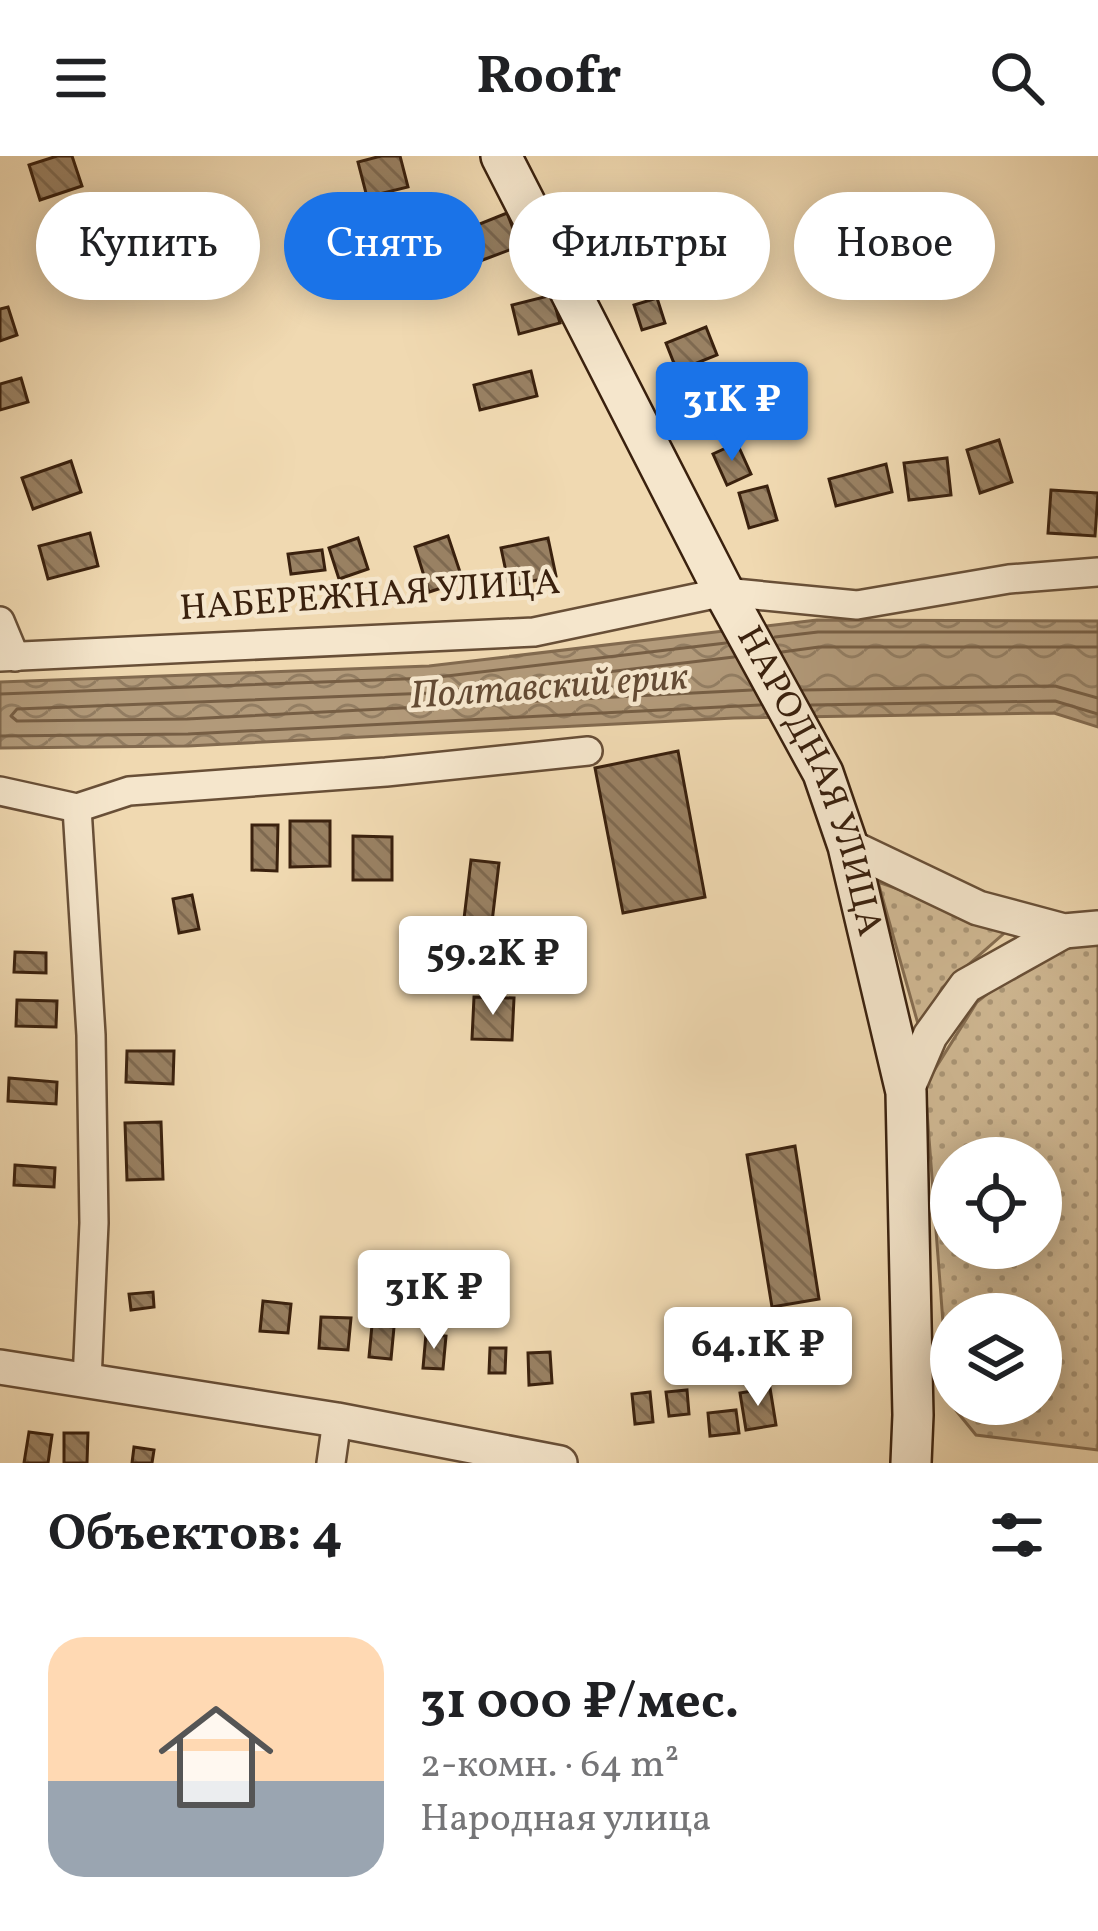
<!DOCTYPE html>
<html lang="ru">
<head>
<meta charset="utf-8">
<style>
	body { margin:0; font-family:Vollkorn,serif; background:#f2f2f2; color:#202124; height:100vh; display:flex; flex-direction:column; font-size:45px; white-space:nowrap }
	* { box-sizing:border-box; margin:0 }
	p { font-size:39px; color:#757577 }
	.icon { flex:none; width:66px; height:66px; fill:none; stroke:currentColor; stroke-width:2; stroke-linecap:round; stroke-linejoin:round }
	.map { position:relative; height:1307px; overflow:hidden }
	.drawer { display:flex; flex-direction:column; background:#fff; flex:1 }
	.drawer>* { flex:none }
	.top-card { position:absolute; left:36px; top:36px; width:1026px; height:108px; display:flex; gap:24px }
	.tools { position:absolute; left:930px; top:981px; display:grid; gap:24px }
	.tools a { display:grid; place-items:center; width:132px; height:132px; border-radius:50%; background:#fff; box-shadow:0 6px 30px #0003; font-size:60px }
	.price { position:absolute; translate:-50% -102px; padding:0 27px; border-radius:12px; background:#fff; color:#222; font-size:39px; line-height:78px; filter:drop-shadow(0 3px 6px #0008) }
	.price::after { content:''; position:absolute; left:50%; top:72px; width:36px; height:27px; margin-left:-18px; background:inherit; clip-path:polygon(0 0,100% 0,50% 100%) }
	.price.current { background:#1a73e8; color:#fff }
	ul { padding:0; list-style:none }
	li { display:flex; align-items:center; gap:36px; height:300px; padding:0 48px }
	li span { display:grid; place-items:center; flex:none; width:336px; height:240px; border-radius:36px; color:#555 }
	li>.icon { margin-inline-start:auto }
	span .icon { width:144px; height:144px; fill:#fffc; stroke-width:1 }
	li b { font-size:51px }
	h2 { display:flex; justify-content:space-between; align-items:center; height:144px; padding:0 48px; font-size:51px }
	.pill { padding:0 42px; border-radius:54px; background:#fff; box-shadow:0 6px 30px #0003; font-size:42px; line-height:108px }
	.pill.current { background:#1a73e8; color:#fff }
	header { display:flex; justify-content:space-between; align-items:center; height:156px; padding:0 48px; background:#fff; font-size:54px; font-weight:700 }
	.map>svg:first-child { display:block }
</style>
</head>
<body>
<header><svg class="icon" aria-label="menu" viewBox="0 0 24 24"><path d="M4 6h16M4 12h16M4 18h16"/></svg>Roofr<svg class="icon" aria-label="search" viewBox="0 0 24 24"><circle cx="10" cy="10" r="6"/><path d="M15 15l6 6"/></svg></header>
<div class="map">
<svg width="1098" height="1307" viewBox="0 0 1098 1307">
	<defs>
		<pattern id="grass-dots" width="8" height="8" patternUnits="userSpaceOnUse" patternTransform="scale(3)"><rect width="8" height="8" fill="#d1ba95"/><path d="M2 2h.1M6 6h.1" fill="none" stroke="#ab9778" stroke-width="1.8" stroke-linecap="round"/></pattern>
		<pattern id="water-waves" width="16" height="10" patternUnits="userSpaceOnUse" patternTransform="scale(3)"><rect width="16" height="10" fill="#b29a7a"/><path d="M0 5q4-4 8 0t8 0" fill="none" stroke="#927d62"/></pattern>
		<pattern id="building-back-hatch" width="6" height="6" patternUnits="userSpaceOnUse" patternTransform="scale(3)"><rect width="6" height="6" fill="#998163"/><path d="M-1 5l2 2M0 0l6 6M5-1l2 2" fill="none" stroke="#7e6950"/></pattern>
	</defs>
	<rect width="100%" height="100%" fill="#f0d9b1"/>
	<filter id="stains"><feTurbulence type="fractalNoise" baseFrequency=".00167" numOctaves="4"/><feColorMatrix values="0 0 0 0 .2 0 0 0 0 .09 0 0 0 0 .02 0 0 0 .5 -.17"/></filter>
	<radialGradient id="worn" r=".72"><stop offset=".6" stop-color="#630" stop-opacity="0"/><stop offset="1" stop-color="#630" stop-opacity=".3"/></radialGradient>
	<g fill="url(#grass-dots)" stroke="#866e52" stroke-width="3" fill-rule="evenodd">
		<polygon points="878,726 1010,772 942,832 920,875"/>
		<path d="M 1098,785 L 1098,1294 L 976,1279 L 949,1246 L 925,929 L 977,846 L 1039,797 ZM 951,1002 L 1041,1002 L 1041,1092 L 951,1092 ZM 951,1158 L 1041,1158 L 1041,1248 L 951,1248 Z"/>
	</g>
	<polygon fill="url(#water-waves)" stroke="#826a4f" stroke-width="3" points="817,464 1098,465 1098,571 1054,557 734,562 188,590 0,592 0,526 429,510"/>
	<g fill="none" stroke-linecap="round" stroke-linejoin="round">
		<g stroke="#765e44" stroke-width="3">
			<polyline points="775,481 818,476 1098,476"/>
			<polyline points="782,496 819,491 1098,491"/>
			<polyline points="734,501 431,537 17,553 11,560 17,565 187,563 752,534"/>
			<polyline points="803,534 1055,530 1098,542"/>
			<polyline points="0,538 430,522 726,487"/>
			<polyline points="811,549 1055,545 1098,558"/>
			<polyline points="0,580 188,578 760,549"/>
		</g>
	</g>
	<g fill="url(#building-back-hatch)" stroke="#3a210e" stroke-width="3">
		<polygon points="57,0 72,0 82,30 40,44 29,9"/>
		<polygon points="381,0 400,0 408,31 367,41 358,6"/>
		<polygon points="623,41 632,62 600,75 592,54"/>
		<polygon points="507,57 520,90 480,105 467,73"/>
		<polygon points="673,72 685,101 637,124 624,95"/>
		<polygon points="552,139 560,167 519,178 512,149"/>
		<polygon points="657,142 665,167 642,174 634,149"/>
		<polygon points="8,151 17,179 0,185 0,153"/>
		<polygon points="706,171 717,199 677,215 666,187"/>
		<polygon points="531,215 537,240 480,254 474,229"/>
		<polygon points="21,222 28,246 0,254 0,228"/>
		<polygon points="737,230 747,253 710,270 699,247"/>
		<polygon points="999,284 1012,326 980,337 967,294"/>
		<polygon points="737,287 751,318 727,329 713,298"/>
		<polygon points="947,302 951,339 909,344 904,307"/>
		<polygon points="71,305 81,336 33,353 22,322"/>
		<polygon points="886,308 892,336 836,350 829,323"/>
		<polygon points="767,330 777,364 749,372 739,337"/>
		<polygon points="1051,334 1098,337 1095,380 1048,377"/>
		<polygon points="90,377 98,410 48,423 39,390"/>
		<polygon points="448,380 463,425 429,436 415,391"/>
		<polygon points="358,382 368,413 339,423 329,392"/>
		<polygon points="548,382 556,420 509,430 501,392"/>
		<polygon points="322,394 325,414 291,418 288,398"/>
		<polygon points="678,595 705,741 623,757 595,612"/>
		<polygon points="290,665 330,665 330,710 290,711"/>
		<polygon points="252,669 278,669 277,715 252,714"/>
		<polygon points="353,680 392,681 392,724 353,724"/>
		<polygon points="471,704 499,707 487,808 459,805"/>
		<polygon points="192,739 199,773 179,777 173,743"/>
		<polygon points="15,796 46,797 46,817 14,816"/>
		<polygon points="474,841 514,842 512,884 472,883"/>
		<polygon points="17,844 57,845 56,871 16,870"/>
		<polygon points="127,895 174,895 173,928 126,926"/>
		<polygon points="9,922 57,926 56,948 8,945"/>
		<polygon points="161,966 163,1023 127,1024 125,967"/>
		<polygon points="795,990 819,1143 772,1151 747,999"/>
		<polygon points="15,1009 55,1012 54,1031 14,1029"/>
		<polygon points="153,1136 154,1151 131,1154 129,1138"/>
		<polygon points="263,1145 291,1148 288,1177 260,1175"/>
		<polygon points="321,1161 351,1162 348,1194 319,1192"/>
		<polygon points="372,1169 394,1171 391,1203 369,1201"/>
		<polygon points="426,1178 446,1180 443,1213 423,1212"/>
		<polygon points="490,1192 506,1192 505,1217 489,1217"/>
		<polygon points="550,1196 552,1227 529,1229 528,1197"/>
		<polygon points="770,1232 776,1269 746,1274 740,1237"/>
		<polygon points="687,1234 689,1258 669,1260 666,1236"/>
		<polygon points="650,1236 653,1266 635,1268 632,1238"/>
		<polygon points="736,1254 739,1277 710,1280 708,1257"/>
		<polygon points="29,1276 52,1279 48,1307 24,1307"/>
		<polygon points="64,1277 88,1277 87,1307 64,1307"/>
		<polygon points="134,1291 154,1294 152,1307 132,1307"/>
	</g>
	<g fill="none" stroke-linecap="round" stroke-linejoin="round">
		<g stroke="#684f37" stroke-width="32">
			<g id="minor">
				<polyline points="0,465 15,501"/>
				<polyline points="0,501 534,476 724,436 857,449 1009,423 1098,416"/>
				<polyline points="0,635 77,652 129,635 386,616 588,595"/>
				<polyline points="77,652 91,879 94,1067 87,1225"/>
				<polyline points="331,1307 337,1264"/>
			</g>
		</g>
		<g stroke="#684f37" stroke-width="38">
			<g id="tertiary">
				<polyline points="848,690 978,752 1064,775 1098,772"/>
				<polyline points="906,936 930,880 966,830 1064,775"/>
				<polyline points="0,1211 337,1264 560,1307"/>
			</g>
		</g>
		<g stroke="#3a210e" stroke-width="44">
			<g id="secondary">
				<path id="s1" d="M 501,0 L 724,436 L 823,617 L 848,690 L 906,936 L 913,1259 L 911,1307"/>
			</g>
		</g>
		<use href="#minor" stroke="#f5e6cc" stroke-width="27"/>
		<use href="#tertiary" stroke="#f5e6cc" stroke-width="33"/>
		<use href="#secondary" stroke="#f5e6cc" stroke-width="39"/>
	</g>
	<g text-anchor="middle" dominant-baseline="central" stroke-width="9" stroke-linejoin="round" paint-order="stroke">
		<g font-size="36" fill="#3a210e" stroke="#f5e6cc">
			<text transform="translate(370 441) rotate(-4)">НАБЕРЕЖНАЯ УЛИЦА</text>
			<text stroke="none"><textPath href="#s1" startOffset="699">НАРОДНАЯ УЛИЦА</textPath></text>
		</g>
		<g font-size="39" font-style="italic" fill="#644b34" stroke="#f5e6cc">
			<text transform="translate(549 532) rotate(-4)">Полтавский ерик</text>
		</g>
	</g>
	<rect width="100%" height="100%" filter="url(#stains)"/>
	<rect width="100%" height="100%" fill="url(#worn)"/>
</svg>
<div class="tools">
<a><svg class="icon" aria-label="locate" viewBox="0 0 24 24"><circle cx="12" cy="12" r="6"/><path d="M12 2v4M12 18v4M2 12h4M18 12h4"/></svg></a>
<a><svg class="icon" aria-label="layers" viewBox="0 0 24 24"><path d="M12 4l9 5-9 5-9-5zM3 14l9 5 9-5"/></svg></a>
</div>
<b class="price current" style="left:732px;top:308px">31K ₽</b>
<b class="price" style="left:493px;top:862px">59.2K ₽</b>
<b class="price" style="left:434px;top:1196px">31K ₽</b>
<b class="price" style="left:758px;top:1253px">64.1K ₽</b>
<div class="top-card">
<a class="pill">Купить</a>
<a class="pill current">Снять</a>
<a class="pill">Фильтры</a>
<a class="pill">Новое</a>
</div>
</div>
<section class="drawer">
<h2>Объектов: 4<svg class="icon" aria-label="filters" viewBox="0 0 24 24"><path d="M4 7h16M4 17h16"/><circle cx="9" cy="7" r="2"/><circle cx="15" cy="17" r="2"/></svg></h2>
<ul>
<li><span style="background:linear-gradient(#ffd9b3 60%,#9aa5b1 0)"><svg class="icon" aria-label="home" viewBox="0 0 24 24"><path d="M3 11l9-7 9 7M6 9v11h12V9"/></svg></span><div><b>31 000 ₽/мес.</b><p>2-комн. · 64 m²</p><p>Народная улица</p></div></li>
</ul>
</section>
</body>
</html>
